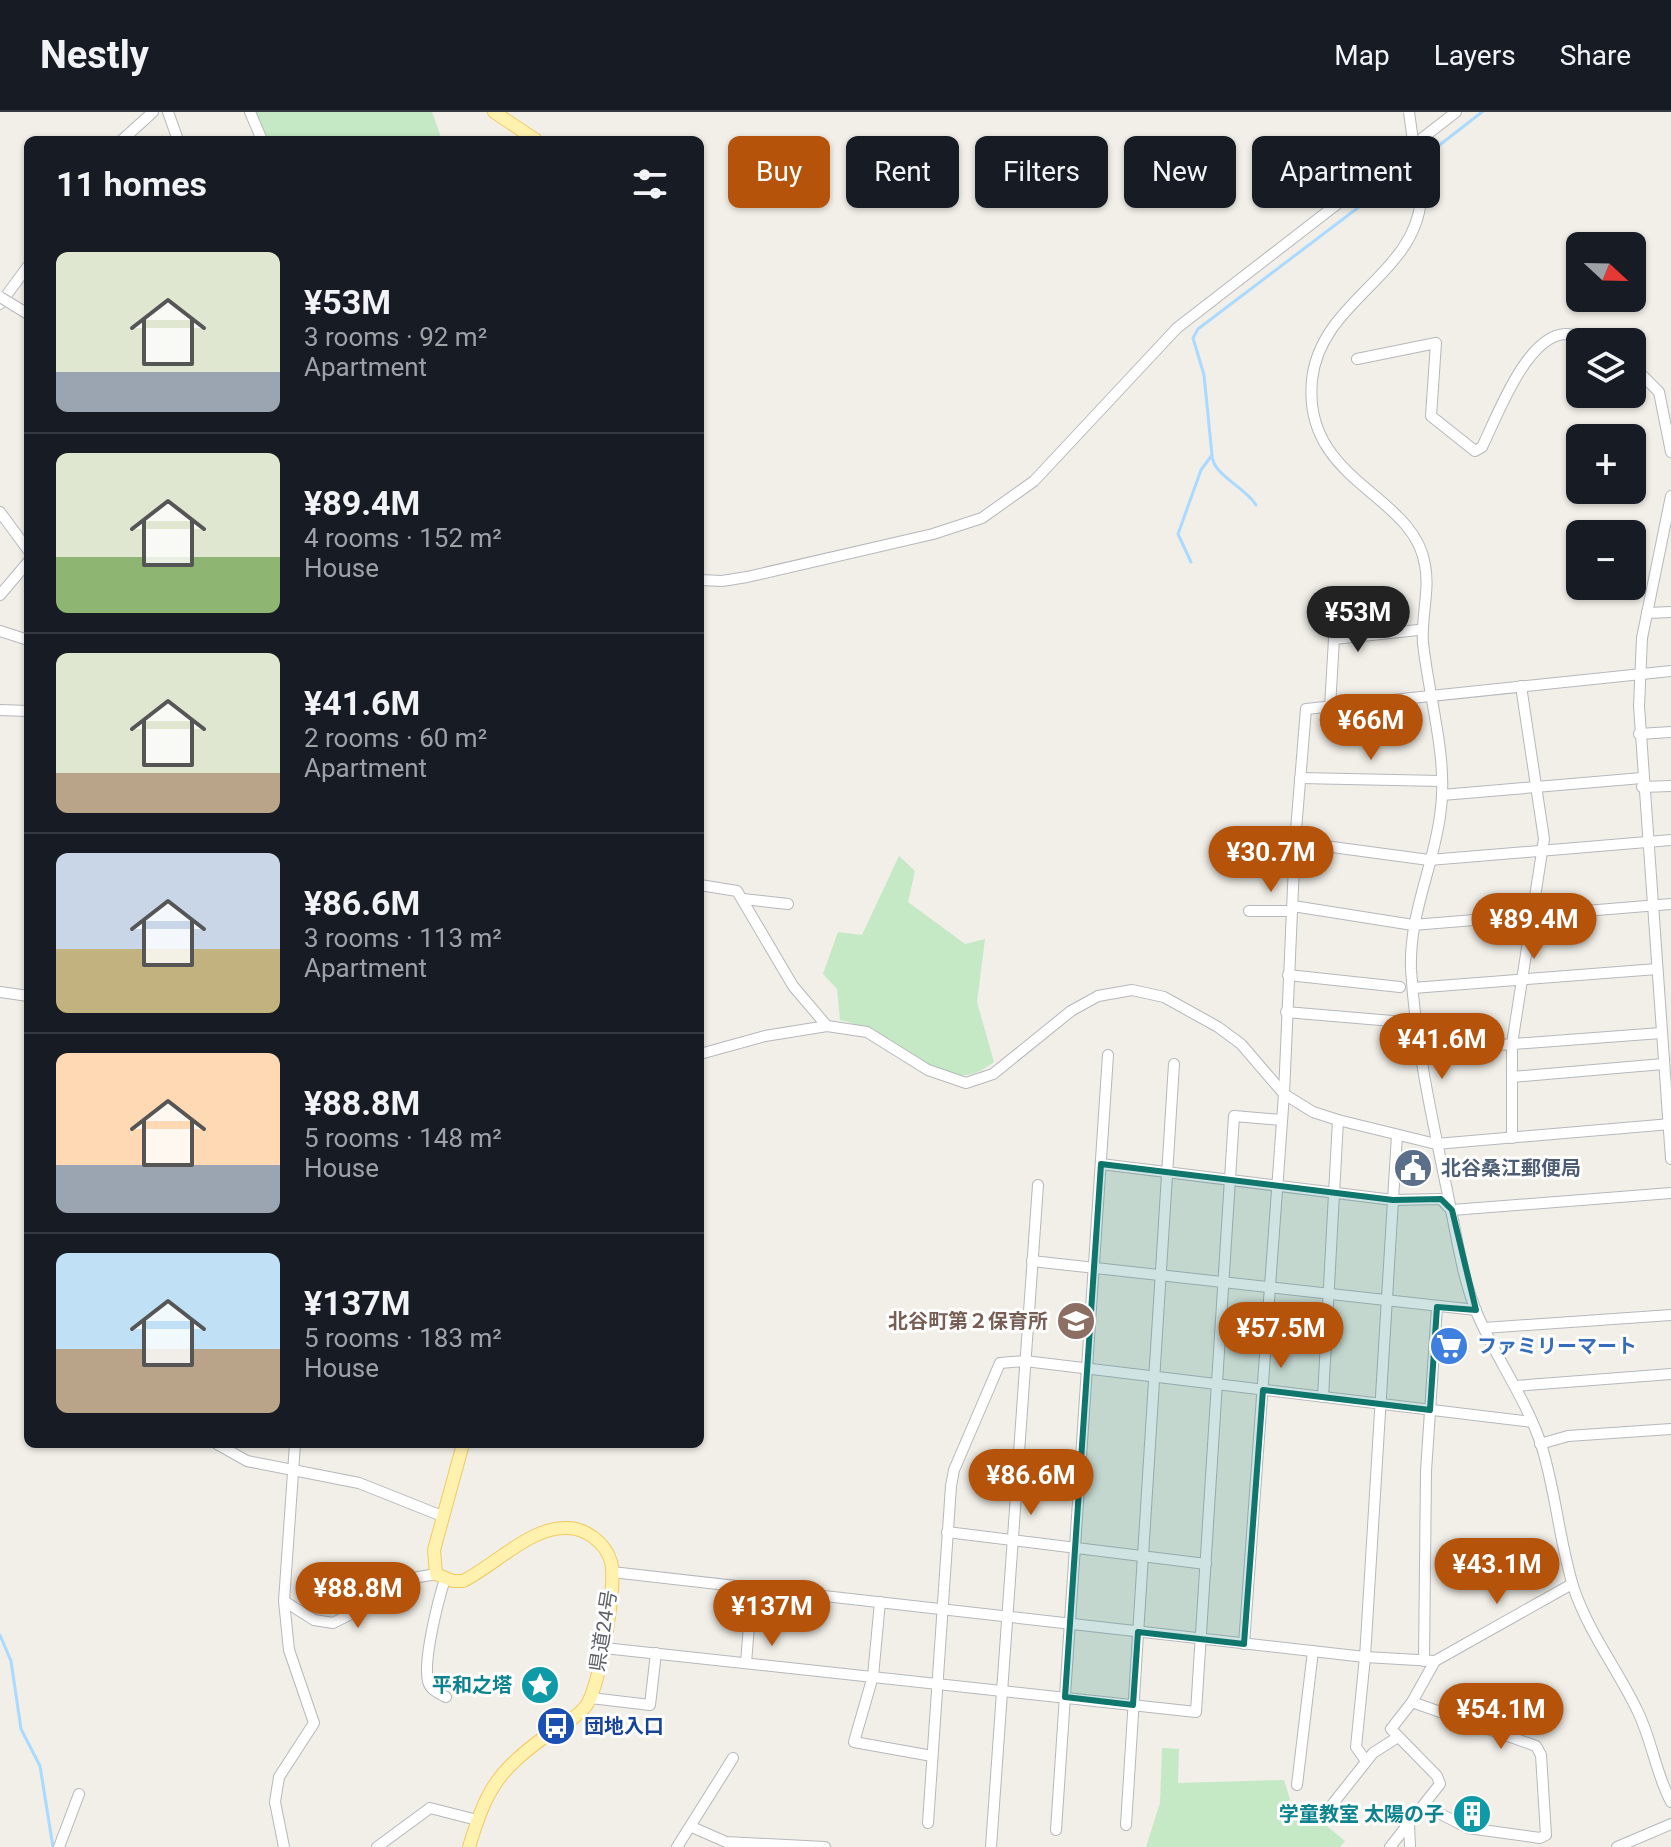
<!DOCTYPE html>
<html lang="en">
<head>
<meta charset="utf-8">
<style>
	body { margin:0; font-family:Roboto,"Noto Sans JP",sans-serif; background:#242831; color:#f1f3f6; height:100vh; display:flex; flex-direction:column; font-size:30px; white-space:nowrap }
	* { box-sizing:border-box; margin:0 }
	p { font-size:26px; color:#9ea1a6 }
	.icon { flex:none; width:44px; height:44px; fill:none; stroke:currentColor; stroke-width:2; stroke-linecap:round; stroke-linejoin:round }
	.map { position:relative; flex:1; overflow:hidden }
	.drawer { position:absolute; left:24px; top:24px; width:680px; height:1312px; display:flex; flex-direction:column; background:#171b24; border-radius:12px; box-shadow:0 2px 6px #0004 }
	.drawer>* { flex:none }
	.banner { position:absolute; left:728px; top:24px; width:760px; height:72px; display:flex; gap:16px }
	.needle { width:52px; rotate:112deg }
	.controls { position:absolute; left:1566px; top:120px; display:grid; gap:16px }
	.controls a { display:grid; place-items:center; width:80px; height:80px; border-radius:12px; background:#171b24; box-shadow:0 2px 6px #0004; font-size:40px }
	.price { position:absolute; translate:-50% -68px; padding:0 18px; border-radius:28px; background:#b45309; color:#fff; font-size:26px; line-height:52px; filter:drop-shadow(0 2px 4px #0008) }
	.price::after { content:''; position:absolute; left:50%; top:48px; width:24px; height:18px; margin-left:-12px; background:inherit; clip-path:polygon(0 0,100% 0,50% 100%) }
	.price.active { background:#222; color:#fff }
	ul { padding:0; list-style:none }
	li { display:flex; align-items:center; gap:24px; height:200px; padding:0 32px }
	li+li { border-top:2px solid #363941 }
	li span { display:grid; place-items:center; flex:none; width:224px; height:160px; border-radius:12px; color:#555 }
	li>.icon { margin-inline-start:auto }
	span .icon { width:96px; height:96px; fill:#fffc; stroke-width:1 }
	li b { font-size:34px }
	h2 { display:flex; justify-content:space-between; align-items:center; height:96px; padding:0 32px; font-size:34px }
	.chip { padding:0 28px; border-radius:12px; background:#171b24; box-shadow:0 2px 6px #0004; font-size:28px; line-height:72px }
	.chip.active { background:#b45309; color:#fff }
	header { display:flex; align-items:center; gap:48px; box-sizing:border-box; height:112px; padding:0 40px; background:#171b24; border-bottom:2px solid #363941 }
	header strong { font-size:38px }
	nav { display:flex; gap:44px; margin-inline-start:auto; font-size:28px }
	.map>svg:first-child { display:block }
</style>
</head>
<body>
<header>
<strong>Nestly</strong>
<nav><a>Map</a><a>Layers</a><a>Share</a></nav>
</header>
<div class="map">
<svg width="1671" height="1735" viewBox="0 0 1671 1735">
	<rect width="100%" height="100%" fill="#f1efe8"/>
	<g fill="#c5e8c5">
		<polygon points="256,0 432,0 442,28 268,28"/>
		<path d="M 899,744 L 915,759 L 908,790 L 965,832 L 985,827 L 977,890 L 994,950 C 988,954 980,960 972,962 C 941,972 877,914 840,908 L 837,877 L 823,862 L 838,820 L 862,823 Z"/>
		<polygon points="1162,1636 1179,1637 1178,1671 1284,1668 1292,1694 1318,1697 1326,1689 1336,1698 1323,1711 1345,1729 1340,1735 1146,1735 1160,1691"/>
	</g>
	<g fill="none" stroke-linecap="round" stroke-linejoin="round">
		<g stroke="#aadaff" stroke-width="3">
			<polyline points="1419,49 1482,0"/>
			<path d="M 1212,344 C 1214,364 1244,374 1256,393"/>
			<polyline points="1191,450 1178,422 1201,358 1212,343 1204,263 1193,226 1198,217 1413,54"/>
			<polyline points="0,1523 11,1549 21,1617 40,1654 53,1735"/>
		</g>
		<g stroke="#b5b8bc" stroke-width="12">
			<g id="minor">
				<polyline points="168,0 178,28"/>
				<polyline points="250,0 262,28"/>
				<polyline points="122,28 153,0"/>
				<path d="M 1421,87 C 1415,164 1320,189 1312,268 C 1302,370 1414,381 1425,453 C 1430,478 1421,505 1423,531 C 1429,587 1449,648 1440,704 C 1433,756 1409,803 1411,857 C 1416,940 1435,1018 1451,1098 C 1458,1132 1463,1166 1476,1199 C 1495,1245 1525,1285 1541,1332 C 1556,1379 1559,1430 1574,1477 C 1589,1521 1618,1558 1638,1600 C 1652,1629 1656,1662 1671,1690"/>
				<polyline points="0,192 28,154"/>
				<path d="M 1357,247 L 1436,231 L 1431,304 L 1475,339 L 1482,335 C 1497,305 1526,224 1565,222 C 1576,222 1586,226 1595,230"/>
				<polyline points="1632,253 1659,280 1671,340"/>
				<polyline points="1671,384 1642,526 1639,594 1671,1047"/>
				<polyline points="0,400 28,438"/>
				<polyline points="700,468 722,469 747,465 933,422 982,406 1034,369 1177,216 1456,0"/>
				<polyline points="0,483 28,450"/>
				<polyline points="1647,501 1671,500"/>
				<polyline points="0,519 28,528"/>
				<polyline points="1330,595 1334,527 1418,518"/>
				<polyline points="0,598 28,599"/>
				<polyline points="1639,622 1671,620"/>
				<polyline points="1300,666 1441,669"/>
				<polyline points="1642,675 1671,674"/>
				<polyline points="1442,683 1642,666"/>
				<polyline points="1295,730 1429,748 1671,728"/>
				<polyline points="700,773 737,779 793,874 827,914"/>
				<polyline points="743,787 788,792"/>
				<polyline points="1293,794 1413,813 1671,792"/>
				<polyline points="1249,799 1292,799"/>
				<polyline points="1288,863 1400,875"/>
				<polyline points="1413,876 1657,857"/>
				<polyline points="0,880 28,884"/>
				<polyline points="1286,900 1416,911"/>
				<polyline points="1420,939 1661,921"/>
				<polyline points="700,942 765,924 827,914 867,920 928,958 966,971 993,962 1071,899 1098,884 1132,878 1164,885 1218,915 1241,932 1284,982 1313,1000 1338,1008 1436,1032 1671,1012"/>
				<polyline points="1512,965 1663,952"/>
				<polyline points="1512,1026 1512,932 1544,727 1521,574"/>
				<polyline points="1101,1052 1393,1088 1441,1087 1449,1096"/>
				<polyline points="1452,1098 1671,1081"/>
				<polyline points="1032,1149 1476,1198"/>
				<polyline points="1484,1216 1671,1203"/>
				<polyline points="1515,1274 1671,1262"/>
				<polyline points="1323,1285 1338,1008"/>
				<polyline points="217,1332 247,1349 359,1371 442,1404"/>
				<polyline points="1540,1332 1568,1324 1671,1317"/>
				<polyline points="947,1420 1206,1452"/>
				<polyline points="612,1460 1365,1545 1435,1549 1572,1472"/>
				<path d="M 445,1467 C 438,1489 423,1548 428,1569 C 430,1578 439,1581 446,1585"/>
				<polyline points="284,1489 314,1508 333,1511 351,1502 385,1471 436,1462"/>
				<polyline points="880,1490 873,1564 854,1630 932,1644"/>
				<polyline points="1244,1532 1284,982 1295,730 1306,597 1671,559"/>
				<polyline points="604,1536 1196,1600 1234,1004 1282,1008"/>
				<polyline points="1424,1549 1426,1359 1437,1195"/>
				<polyline points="746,1551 752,1476"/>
				<polyline points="591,1586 650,1593 656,1541"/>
				<polyline points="1412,1590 1536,1634 1541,1643 1546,1723 1540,1726 1468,1716 1425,1694"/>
				<polyline points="1366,1649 1356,1635 1365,1545 1397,1023"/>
				<polyline points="1297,1673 1313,1539"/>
				<polyline points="1331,1694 1373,1641 1398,1625"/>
				<polyline points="928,1711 951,1374 954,1358 1000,1251 1025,1249 1532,1310"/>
				<polyline points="1409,1712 1410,1735"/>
				<polyline points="1126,1713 1174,952"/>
				<polyline points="692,1715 726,1730 825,1735"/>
				<polyline points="1056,1718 1108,943"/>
				<polyline points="59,1735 79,1682"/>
				<polyline points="284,1735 275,1690 279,1665 314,1611 289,1538 284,1489 295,1332"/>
				<polyline points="377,1735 430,1696 477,1708"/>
				<polyline points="677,1735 733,1646"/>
				<polyline points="991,1735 1038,1073"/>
				<polyline points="1390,1735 1440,1672 1437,1664 1391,1617 1412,1590 1435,1549"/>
				<polyline points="1617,1735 1671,1712"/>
			</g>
		</g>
		<g stroke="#f2c960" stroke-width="14">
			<g id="major">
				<polyline points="494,0 536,28"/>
				<path d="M 463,1332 L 434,1438 L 436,1462 L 453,1469 L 463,1469 C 494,1454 529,1416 565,1416 C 585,1415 606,1431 611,1450 C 617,1473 600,1574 586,1594 C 576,1607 560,1614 547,1623 C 497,1660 487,1676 469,1735"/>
			</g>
		</g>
		<use href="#minor" stroke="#fff" stroke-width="10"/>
		<use href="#major" stroke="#fff2af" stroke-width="12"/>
		<g stroke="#b5b8bc" stroke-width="12" stroke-linecap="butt">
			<g id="minor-bridge">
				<polyline points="1409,0 1421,87"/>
				<polyline points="0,185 28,202"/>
			</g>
		</g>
		<use href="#minor-bridge" stroke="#fff" stroke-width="10"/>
	</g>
	<path fill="#0f766e" fill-opacity="0.2" stroke="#0f766e" stroke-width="6" stroke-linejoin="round" d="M 1101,1052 L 1393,1088 L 1441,1087 L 1452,1098 L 1476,1198 L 1437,1195 L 1430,1298 L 1263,1278 L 1244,1532 L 1138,1520 L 1133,1593 L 1065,1585 Z"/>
	<defs>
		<g id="civic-disc" transform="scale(2)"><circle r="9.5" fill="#5c6f8a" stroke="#fff"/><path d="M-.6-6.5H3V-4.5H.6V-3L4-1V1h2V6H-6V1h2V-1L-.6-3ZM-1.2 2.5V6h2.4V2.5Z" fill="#fff"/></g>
		<g id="school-disc" transform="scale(2)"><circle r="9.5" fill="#8d6e63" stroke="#fff"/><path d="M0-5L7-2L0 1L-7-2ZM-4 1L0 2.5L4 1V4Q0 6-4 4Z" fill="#fff"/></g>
		<g id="supermarket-disc" transform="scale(2)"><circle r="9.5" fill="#3f7fe0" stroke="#fff"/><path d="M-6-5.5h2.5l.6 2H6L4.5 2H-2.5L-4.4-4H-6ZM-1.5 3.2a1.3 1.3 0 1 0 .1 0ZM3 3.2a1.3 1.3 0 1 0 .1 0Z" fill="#fff"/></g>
		<g id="sight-disc" transform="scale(2)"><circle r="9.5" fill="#0f9aa8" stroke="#fff"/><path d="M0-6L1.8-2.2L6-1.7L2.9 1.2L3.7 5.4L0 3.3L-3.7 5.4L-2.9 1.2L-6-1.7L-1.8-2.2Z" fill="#fff"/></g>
		<g id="bus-disc" transform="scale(2)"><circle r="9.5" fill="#1a4fb4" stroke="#fff"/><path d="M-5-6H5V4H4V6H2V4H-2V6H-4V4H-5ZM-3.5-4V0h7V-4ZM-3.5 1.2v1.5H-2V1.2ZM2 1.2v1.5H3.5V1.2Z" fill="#fff"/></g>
		<g id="building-disc" transform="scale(2)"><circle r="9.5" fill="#0f9aa8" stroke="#fff"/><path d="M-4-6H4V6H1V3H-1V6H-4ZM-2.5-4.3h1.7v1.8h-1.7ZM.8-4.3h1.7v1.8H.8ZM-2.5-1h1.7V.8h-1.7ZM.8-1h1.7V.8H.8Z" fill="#fff"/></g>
	</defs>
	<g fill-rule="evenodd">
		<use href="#civic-disc" x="1413" y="1056"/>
		<use href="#school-disc" x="1076" y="1209"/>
		<use href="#supermarket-disc" x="1449" y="1234"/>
		<use href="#sight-disc" x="540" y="1573"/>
		<use href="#bus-disc" x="556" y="1614"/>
		<use href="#building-disc" x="1472" y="1702"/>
	</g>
	<g text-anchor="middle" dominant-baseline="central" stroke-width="6" stroke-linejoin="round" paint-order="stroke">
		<g font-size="20" font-weight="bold" fill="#4e5e75" stroke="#fff" text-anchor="start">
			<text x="1441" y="1056">北谷桑江郵便局</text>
		</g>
		<g font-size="20" font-weight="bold" fill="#785e54" stroke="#fff" text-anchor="end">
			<text x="1048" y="1209">北谷町第２保育所</text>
		</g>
		<g font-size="20" font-weight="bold" fill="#366cbe" stroke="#fff" text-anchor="start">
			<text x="1477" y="1234">ファミリーマート</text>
		</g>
		<g font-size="20" fill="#5f6368" stroke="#fff">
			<text transform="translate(603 1519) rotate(-81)">県道24号</text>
		</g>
		<g font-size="20" font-weight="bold" fill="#0d838f" stroke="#fff" text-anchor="end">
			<text x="512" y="1573">平和之塔</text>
			<text x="1444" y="1702">学童教室 太陽の子</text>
		</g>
		<g font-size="20" font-weight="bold" fill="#164399" stroke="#fff" text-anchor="start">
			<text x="584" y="1614">団地入口</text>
		</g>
	</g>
</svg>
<div class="controls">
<a><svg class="needle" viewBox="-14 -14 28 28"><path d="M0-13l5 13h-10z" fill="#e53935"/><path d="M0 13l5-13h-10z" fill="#9ea1a6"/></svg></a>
<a><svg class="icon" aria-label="layers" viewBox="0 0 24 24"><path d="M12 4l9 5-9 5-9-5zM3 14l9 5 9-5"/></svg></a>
<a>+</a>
<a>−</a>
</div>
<b class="price active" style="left:1358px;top:542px">¥53M</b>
<b class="price" style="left:1371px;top:650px">¥66M</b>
<b class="price" style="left:1271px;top:782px">¥30.7M</b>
<b class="price" style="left:1534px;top:849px">¥89.4M</b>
<b class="price" style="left:1442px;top:969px">¥41.6M</b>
<b class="price" style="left:1281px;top:1258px">¥57.5M</b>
<b class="price" style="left:1031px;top:1405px">¥86.6M</b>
<b class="price" style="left:1497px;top:1494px">¥43.1M</b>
<b class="price" style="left:358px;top:1518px">¥88.8M</b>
<b class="price" style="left:772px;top:1536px">¥137M</b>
<b class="price" style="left:1501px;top:1639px">¥54.1M</b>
<div class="banner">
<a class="chip active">Buy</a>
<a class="chip">Rent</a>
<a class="chip">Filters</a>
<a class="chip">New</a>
<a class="chip">Apartment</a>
</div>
<section class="drawer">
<h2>11 homes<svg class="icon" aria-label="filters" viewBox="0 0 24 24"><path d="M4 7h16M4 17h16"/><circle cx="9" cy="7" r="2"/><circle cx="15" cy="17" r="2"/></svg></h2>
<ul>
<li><span style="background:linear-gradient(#dfe7d0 75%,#9aa5b1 0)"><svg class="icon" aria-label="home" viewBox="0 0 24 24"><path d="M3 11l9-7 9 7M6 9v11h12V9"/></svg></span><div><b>¥53M</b><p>3 rooms · 92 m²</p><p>Apartment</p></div></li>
<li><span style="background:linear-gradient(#dfe7d0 65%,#8fb573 0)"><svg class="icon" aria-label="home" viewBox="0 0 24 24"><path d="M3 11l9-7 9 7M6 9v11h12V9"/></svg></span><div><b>¥89.4M</b><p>4 rooms · 152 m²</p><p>House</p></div></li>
<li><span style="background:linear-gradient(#dfe7d0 75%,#b9a48a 0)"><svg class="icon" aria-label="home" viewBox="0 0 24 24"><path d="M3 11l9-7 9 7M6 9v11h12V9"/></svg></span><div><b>¥41.6M</b><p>2 rooms · 60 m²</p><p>Apartment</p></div></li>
<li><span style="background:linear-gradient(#c9d6e8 60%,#c2b280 0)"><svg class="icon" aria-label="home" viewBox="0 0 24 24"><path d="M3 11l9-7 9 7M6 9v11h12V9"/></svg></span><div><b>¥86.6M</b><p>3 rooms · 113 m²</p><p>Apartment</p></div></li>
<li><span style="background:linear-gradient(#ffd9b3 70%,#9aa5b1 0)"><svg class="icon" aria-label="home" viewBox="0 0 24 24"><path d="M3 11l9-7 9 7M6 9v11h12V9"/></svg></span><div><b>¥88.8M</b><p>5 rooms · 148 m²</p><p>House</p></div></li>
<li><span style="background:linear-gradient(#bfe0f5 60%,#b9a48a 0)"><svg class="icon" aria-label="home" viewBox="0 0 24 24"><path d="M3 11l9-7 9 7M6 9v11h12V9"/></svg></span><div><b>¥137M</b><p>5 rooms · 183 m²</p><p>House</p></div></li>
</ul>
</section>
</div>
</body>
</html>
